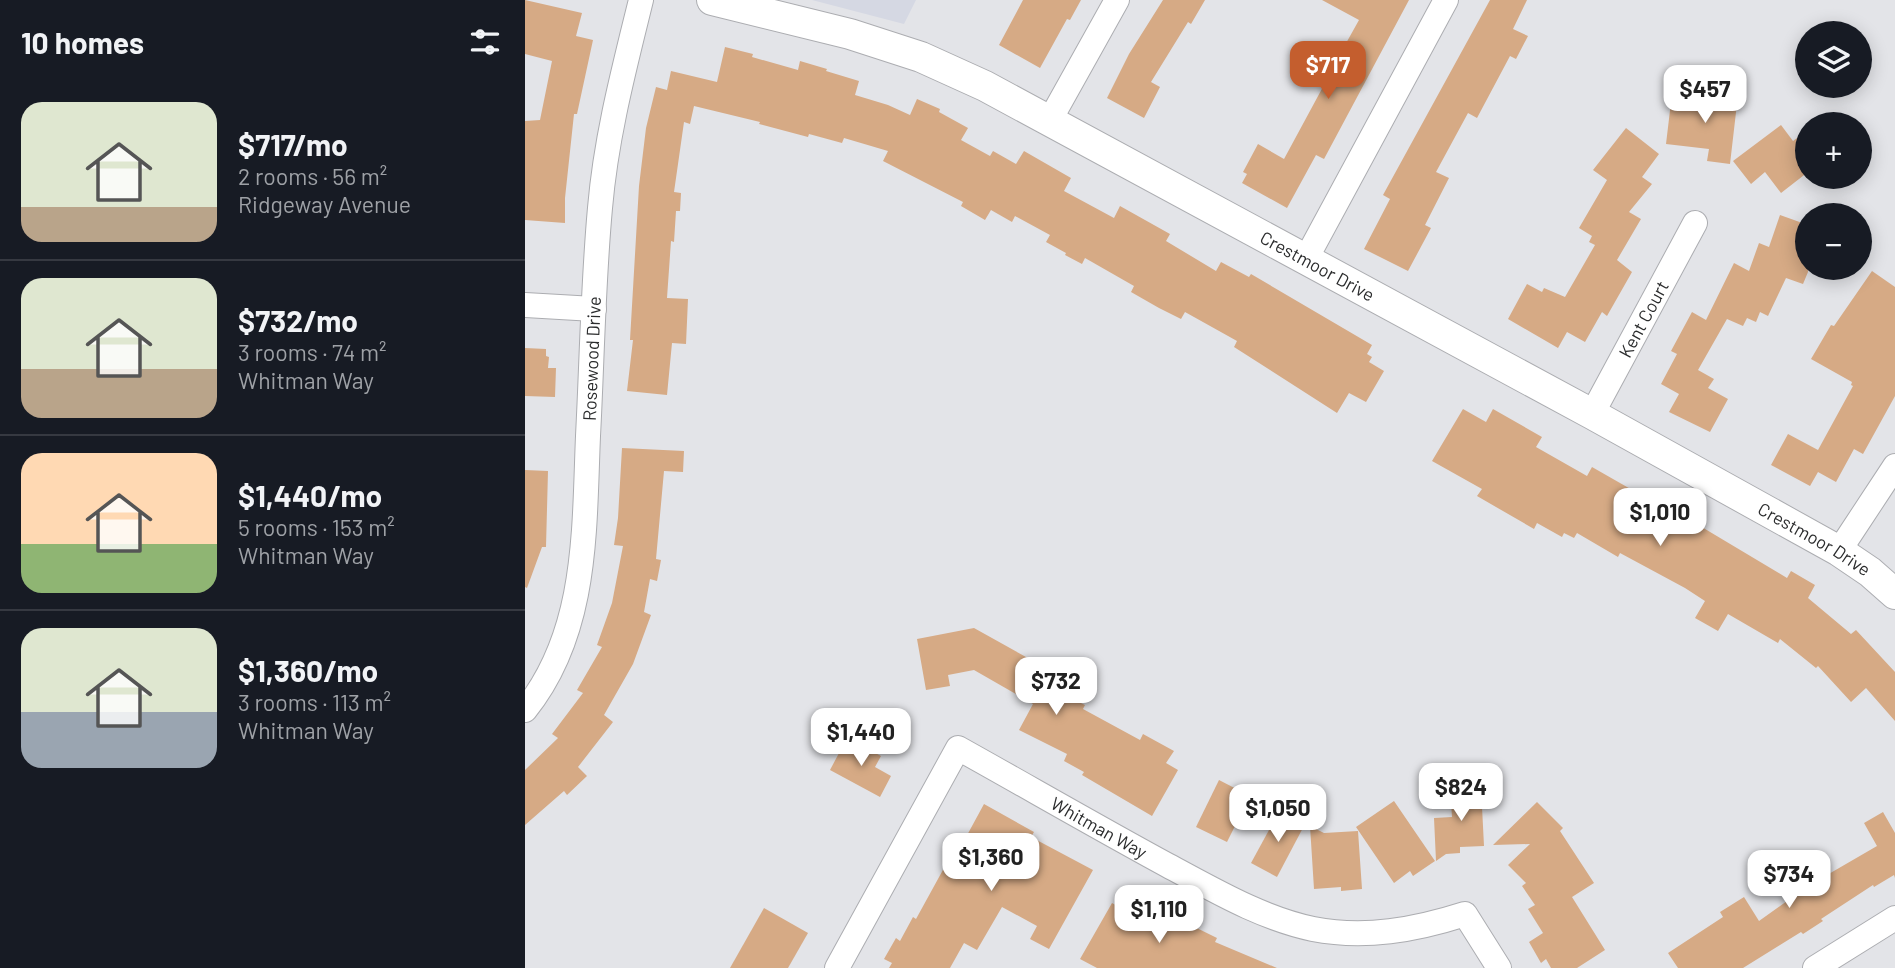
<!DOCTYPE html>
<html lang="en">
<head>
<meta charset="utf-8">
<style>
	body { margin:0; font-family:Barlow,sans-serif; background:#20242c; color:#f1f3f6; height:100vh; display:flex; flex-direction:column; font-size:26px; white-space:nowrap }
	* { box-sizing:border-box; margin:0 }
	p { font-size:23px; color:#9ea1a6 }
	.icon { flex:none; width:38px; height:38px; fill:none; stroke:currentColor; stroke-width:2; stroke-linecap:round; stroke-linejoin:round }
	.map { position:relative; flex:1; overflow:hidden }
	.sheet { display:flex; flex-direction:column; background:#171b24; width:525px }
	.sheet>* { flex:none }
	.fabs { position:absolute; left:1270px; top:21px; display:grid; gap:14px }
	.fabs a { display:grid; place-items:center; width:77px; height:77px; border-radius:50%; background:#171b24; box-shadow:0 4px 18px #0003; font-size:35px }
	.price { position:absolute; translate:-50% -60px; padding:0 16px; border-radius:14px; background:#fff; color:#222; font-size:23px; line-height:46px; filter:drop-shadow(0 2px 4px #0008) }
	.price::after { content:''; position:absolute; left:50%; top:42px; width:21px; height:16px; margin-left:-10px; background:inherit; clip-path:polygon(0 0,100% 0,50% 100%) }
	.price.on { background:#c45e2e; color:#fff }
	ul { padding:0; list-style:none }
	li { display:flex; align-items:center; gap:21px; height:175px; padding:0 21px }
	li+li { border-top:2px solid #363941 }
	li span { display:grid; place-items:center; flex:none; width:196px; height:140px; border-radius:21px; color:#555 }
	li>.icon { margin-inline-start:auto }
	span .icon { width:84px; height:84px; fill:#fffc; stroke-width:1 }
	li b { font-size:30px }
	h2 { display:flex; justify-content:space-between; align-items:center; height:84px; padding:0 21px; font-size:30px }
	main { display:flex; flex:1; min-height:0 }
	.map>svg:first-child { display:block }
</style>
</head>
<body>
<main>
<section class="sheet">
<h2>10 homes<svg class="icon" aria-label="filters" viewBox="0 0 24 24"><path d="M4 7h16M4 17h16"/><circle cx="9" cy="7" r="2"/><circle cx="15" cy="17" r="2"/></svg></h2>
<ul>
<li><span style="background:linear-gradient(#dfe7d0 75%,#b9a48a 0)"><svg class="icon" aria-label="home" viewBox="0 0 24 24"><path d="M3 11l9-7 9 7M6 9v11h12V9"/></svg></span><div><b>$717/mo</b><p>2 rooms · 56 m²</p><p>Ridgeway Avenue</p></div></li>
<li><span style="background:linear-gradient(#dfe7d0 65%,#b9a48a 0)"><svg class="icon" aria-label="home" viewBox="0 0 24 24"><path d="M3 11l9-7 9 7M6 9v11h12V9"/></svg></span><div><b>$732/mo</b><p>3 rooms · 74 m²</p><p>Whitman Way</p></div></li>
<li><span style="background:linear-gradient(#ffd9b3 65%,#8fb573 0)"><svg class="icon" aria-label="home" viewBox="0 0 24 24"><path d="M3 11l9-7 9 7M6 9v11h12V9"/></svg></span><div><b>$1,440/mo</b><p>5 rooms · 153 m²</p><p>Whitman Way</p></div></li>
<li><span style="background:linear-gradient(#dfe7d0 60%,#9aa5b1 0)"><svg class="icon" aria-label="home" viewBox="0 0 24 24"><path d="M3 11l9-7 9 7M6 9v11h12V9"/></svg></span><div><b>$1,360/mo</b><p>3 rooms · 113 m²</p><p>Whitman Way</p></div></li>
</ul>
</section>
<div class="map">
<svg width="1370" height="968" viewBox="0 0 1370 968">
	<rect width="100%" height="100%" fill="#e3e4e8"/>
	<polygon fill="#d5d8e3" points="287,0 391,0 379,24"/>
	<g fill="#d6aa85">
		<polygon points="0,0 57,13 51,36 68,40 52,114 49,114 40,198 40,223 0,220 0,121 15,120 27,61 0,54"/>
		<polygon points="498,0 556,0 545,20 542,19 515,68 474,45"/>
		<polygon points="638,0 680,0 666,24 663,22 626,82 635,87 619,118 582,98 604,54"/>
		<polygon points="797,0 884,0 799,159 791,155 762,208 717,183 722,174 718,172 733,144 759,159 799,85 794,82 806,61 810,63 834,20"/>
		<polygon points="965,0 1002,0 988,29 1003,36 991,59 985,56 952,118 943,113 911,172 924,178 900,225 906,228 883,271 839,249 865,199 858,195"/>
		<polygon points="200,47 228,54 227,57 273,70 275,61 302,69 301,71 334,81 330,95 363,105 385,115 392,99 415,109 414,112 443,128 436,140 465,156 468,151 491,164 499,151 546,178 539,191 589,218 595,206 645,234 641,241 691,271 696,262 724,277 726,274 818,328 847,345 842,354 847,357 844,362 859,371 841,402 824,393 812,413 709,347 712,341 660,312 656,319 634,308 606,292 609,286 560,258 557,264 540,255 541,253 521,242 525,235 490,216 487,222 466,210 460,220 436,206 438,202 358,161 363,151 319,138 317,143 284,134 283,137 234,124 235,122 169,106 165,124 159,122 149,192 156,193 155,211 151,211 149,242 146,241 142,298 163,299 161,344 147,343 142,395 102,391 108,340 105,340 114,186 121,128 131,87 142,90 146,71 192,82"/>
		<polygon points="1184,91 1213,95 1205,164 1182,161 1184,149 1141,144 1146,102 1161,104 1161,100 1182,102"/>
		<polygon points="1256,125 1268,141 1276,135 1283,144 1283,172 1256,193 1240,172 1226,184 1208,161"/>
		<polygon points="1101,128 1134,154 1117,177 1127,184 1104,212 1116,219 1092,260 1107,272 1082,316 1077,312 1060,342 1042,332 1033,348 983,319 1002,284 1017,292 1019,288 1040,297 1070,245 1064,242 1067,236 1054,228 1082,180 1068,170"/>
		<polygon points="1255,215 1283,225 1283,272 1278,284 1261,278 1243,316 1235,312 1231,322 1222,318 1218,326 1202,319 1173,370 1189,379 1183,388 1203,399 1185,432 1144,412 1154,394 1136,384 1152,354 1146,351 1167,312 1181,320 1209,263 1224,271 1234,243 1244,247"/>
		<polygon points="1347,271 1370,287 1370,396 1338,454 1329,449 1311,482 1293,472 1285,486 1246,465 1263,434 1293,450 1328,386 1326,385 1327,382 1286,359 1306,325 1309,326"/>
		<polygon points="0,348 21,349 21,356 24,357 23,368 31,368 30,397 0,396"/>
		<polygon points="938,409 961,422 968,409 1017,437 1011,447 1062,476 1067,467 1116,495 1109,507 1152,531 1160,517 1262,578 1266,571 1290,585 1283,598 1326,634 1331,630 1370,672 1370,721 1341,688 1326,702 1293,666 1291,668 1255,639 1253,643 1203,614 1193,631 1170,618 1180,601 1160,588 1095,553 1093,557 1052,533 1049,538 1039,533 1037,537 1012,523 1009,529 952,496 957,489 907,461"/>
		<polygon points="97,448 159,451 158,472 139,471 131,559 136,560 132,581 125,579 119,612 126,615 108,664 79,715 88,722 53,767 62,776 42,795 39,791 0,825 0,770 33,738 27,734 58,693 52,690 77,647 72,645 87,603 98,546 89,545 93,518"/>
		<polygon points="0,470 23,471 21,547 17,547 2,588 0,587"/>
		<polygon points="449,628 519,667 511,681 560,705 558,709 615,740 618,734 649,751 641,763 653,770 627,816 557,775 559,772 539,761 542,754 494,730 508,704 449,670 423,675 425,686 401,690 392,639"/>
		<polygon points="322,738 356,756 350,767 366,776 355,797 305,770"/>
		<polygon points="694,780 725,796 702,842 671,827"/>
		<polygon points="956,787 959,846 935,847 935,853 921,854 911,861 909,818 927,817 925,788"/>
		<polygon points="869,801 910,861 888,876 885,871 869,883 831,827"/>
		<polygon points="1012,802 1038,828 1035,831 1069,883 1047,897 1080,950 1052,968 1026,968 1021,959 1016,963 1004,942 1018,933 1003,909 1010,905 997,886 1001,883 983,865 1005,844 968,845"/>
		<polygon points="459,804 509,832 506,837 568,870 524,949 505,939 512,926 477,907 452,950 439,943 425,968 364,968 367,963 359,959 371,938 375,941 388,917 391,919 430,848 434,850"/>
		<polygon points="755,810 780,824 752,877 726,863"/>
		<polygon points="1358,812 1370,833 1370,878 1369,875 1349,887 1348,885 1296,919 1298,921 1278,934 1276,932 1218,968 1153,968 1143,953 1198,917 1195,912 1219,897 1234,921 1301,873 1302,875 1352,846 1339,823"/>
		<polygon points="785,826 799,833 833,831 837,889 816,891 816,887 789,889"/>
		<polygon points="587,903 619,921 627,906 692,938 690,942 752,968 572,968 555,959"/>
		<polygon points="239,908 283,933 263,968 205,968"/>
	</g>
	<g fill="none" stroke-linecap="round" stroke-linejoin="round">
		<g stroke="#acadb1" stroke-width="26">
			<g id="minor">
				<polyline points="525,120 592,0"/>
				<polyline points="781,259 921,0"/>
				<polyline points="0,305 69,309"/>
				<path id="s1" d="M 1067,414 L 1170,223"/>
				<polyline points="1314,551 1370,466"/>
				<path id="s2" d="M 0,710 C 63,632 59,530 63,436 C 67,360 68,284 75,208 C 81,137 99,69 116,0"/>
				<path id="s3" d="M 312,968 L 433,748 C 503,787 572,827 642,865 C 689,890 736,918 788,929 C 840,939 890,930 940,914 L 974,968"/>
				<polyline points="1290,968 1370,918"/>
			</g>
		</g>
		<g stroke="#acadb1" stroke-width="32">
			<g id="tertiary">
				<path id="s4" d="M 187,0 L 325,34 L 396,57 L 460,86 L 1067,414 L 1314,551 L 1345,572 L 1370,594"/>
			</g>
		</g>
		<use href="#minor" stroke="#fff" stroke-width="24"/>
		<use href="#tertiary" stroke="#fff" stroke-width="30"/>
	</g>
	<g text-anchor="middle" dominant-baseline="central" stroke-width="7" stroke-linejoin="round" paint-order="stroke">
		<g font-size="18" fill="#2b2c2d" stroke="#fff">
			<text stroke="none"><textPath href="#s4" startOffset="665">Crestmoor Drive</textPath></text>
			<text stroke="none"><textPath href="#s1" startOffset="108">Kent Court</textPath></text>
			<text stroke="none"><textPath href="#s2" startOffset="364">Rosewood Drive</textPath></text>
			<text stroke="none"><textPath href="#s4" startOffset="1232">Crestmoor Drive</textPath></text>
			<text stroke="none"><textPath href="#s3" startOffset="413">Whitman Way</textPath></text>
		</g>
	</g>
</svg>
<div class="fabs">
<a><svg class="icon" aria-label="layers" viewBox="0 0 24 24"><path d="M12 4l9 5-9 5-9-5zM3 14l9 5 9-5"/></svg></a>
<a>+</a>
<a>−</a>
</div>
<b class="price on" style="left:803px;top:101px">$717</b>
<b class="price" style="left:1180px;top:125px">$457</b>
<b class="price" style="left:1135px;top:548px">$1,010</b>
<b class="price" style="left:531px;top:717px">$732</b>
<b class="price" style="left:336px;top:768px">$1,440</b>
<b class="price" style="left:936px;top:823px">$824</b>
<b class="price" style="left:753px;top:844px">$1,050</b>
<b class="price" style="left:466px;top:893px">$1,360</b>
<b class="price" style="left:1264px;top:910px">$734</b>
<b class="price" style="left:634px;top:945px">$1,110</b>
</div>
</main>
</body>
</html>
